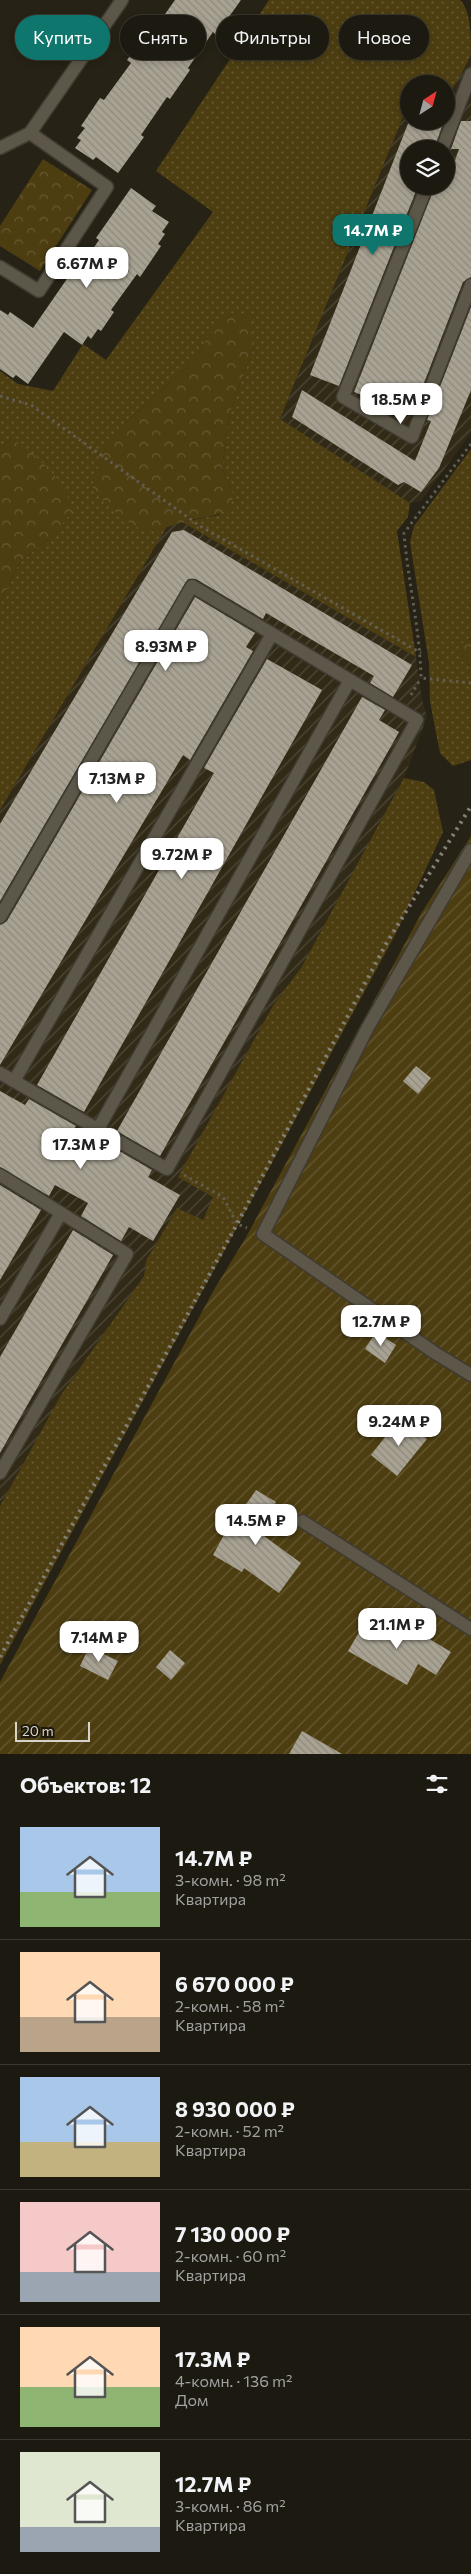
<!DOCTYPE html>
<html lang="ru">
<head>
<meta charset="utf-8">
<style>
	body { margin:0; font-family:Commissioner,sans-serif; background:#29271e; color:#f1f3f6; height:100vh; display:flex; flex-direction:column; font-size:19px; white-space:nowrap }
	* { box-sizing:border-box; margin:0 }
	p { font-size:16px; color:#a0a19f }
	.icon { flex:none; width:28px; height:28px; fill:none; stroke:currentColor; stroke-width:2; stroke-linecap:round; stroke-linejoin:round }
	.map { position:relative; height:1754px; overflow:hidden }
	.details { display:flex; flex-direction:column; background:#1c1a10; flex:1 }
	.details>* { flex:none }
	.banner { position:absolute; left:15px; top:15px; width:441px; height:45px; display:flex; gap:10px }
	.needle { width:32px; rotate:36deg }
	.controls { position:absolute; left:400px; top:75px; display:grid; gap:10px }
	.controls a { display:grid; place-items:center; width:55px; height:55px; border-radius:50%; background:#1c1a10; box-shadow:0 2px 8px #0003,0 0 0 1px #3a3830; font-size:25px }
	.scale { position:absolute; left:15px; bottom:12px; width:75px; box-sizing:border-box; padding-left:5px; border:2px solid #d6d3cb; border-top:0; font-size:14px; line-height:18px; white-space:nowrap; color:#d6d3cb; -webkit-text-stroke:4px #1d180c; paint-order:stroke }
	.price { position:absolute; translate:-50% -42px; padding:0 11px; border-radius:10px; background:#fff; color:#222; font-size:16px; line-height:32px; filter:drop-shadow(0 1px 2px #0008) }
	.price::after { content:''; position:absolute; left:50%; top:30px; width:15px; height:11px; margin-left:-8px; background:inherit; clip-path:polygon(0 0,100% 0,50% 100%) }
	.price.selected { background:#0f766e; color:#fff }
	ul { padding:0; list-style:none }
	li { display:flex; align-items:center; gap:15px; height:125px; padding:0 20px }
	li+li { border-top:1px solid #3a3830 }
	li span { display:grid; place-items:center; flex:none; width:140px; height:100px; border-radius:0px; color:#555 }
	li>.icon { margin-inline-start:auto }
	span .icon { width:60px; height:60px; fill:#fffc; stroke-width:1 }
	li b { font-size:21px }
	h2 { display:flex; justify-content:space-between; align-items:center; height:60px; padding:0 20px; font-size:21px }
	.tag { padding:0 18px; border-radius:22px; background:#1c1a10; box-shadow:0 2px 8px #0003,0 0 0 1px #3a3830; font-size:18px; line-height:45px }
	.tag.selected { background:#0f766e; color:#fff }
	.map>svg:first-child { display:block }
</style>
</head>
<body>
<div class="map">
<svg width="471" height="1754" viewBox="0 0 471 1754">
	<defs>
		<pattern id="industrial-furrows" width="10" height="10" patternUnits="userSpaceOnUse" patternTransform="scale(1.25)"><rect width="10" height="10" fill="#312a17"/><path d="M-1 1l2-2M0 10L10 0M9 11l2-2" fill="none" stroke="#4e4837"/></pattern>
		<pattern id="grass-dots" width="8" height="8" patternUnits="userSpaceOnUse" patternTransform="scale(1.25)"><rect width="8" height="8" fill="#4d3e12"/><path d="M2 2h.1M6 6h.1" fill="none" stroke="#665933" stroke-width="1.8" stroke-linecap="round"/></pattern>
		<pattern id="forest-crowns" width="20" height="18" patternUnits="userSpaceOnUse" patternTransform="scale(1.25)"><rect width="20" height="18" fill="#4d3e12"/><path d="M2 6a3 3 0 1 1 6 0M12 15a3 3 0 1 1 6 0" fill="none" stroke="#665933"/></pattern>
		<pattern id="garden-furrows" width="10" height="10" patternUnits="userSpaceOnUse" patternTransform="scale(1.25)"><rect width="10" height="10" fill="#4d3e12"/><path d="M-1 1l2-2M0 10L10 0M9 11l2-2" fill="none" stroke="#665933"/></pattern>
		<pattern id="building-back-hatch" width="6" height="6" patternUnits="userSpaceOnUse" patternTransform="scale(1.25)"><rect width="6" height="6" fill="#a8a292"/><path d="M-1 5l2 2M0 0l6 6M5-1l2 2" fill="none" stroke="#8e897d"/></pattern>
	</defs>
	<rect width="100%" height="100%" fill="#262215"/>
	<g fill="url(#industrial-furrows)" fill-rule="evenodd">
		<path d="M 471,52 L 471,433 L 421,501 L 410,503 L 280,420 L 409,102 L 409,121 L 446,121 L 446,90 L 451,91 ZM 409,149 L 446,149 L 446,186 L 409,186 Z"/>
		<polygon points="182,522 416,657 422,700 427,717 404,778 301,968 274,1004 179,1177 214,1197 202,1220 177,1208 146,1261 144,1276 61,1395 0,1506 0,810 166,528"/>
	</g>
	<g fill="url(#grass-dots)">
		<path d="M 269,0 L 460,0 C 471,10 471,36 471,52 C 468,65 457,79 451,91 L 446,90 L 446,84 L 409,84 L 409,102 L 280,419 L 410,503 L 408,517 L 397,531 L 416,657 L 182,522 L 219,515 L 233,494 L 222,467 L 230,413 L 254,346 L 207,337 L 196,359 L 123,425 L 144,530 L 166,528 L 0,810 L 0,603 L 20,562 L 51,537 L 12,439 L 0,446 L 0,371 L 18,384 L 53,391 L 83,344 L 106,360 L 213,212 L 156,171 Z"/>
		<polygon points="471,449 471,638 460,645 464,663 471,665 471,760 453,766 440,753 435,728 430,701 429,663 410,542 414,526"/>
		<polygon points="404,778 424,782 434,790 443,832 394,937 0,1665 0,1506 61,1395 144,1276 146,1261 177,1208 203,1220 213,1197 178,1177 274,1004 301,968"/>
	</g>
	<g fill="url(#forest-crowns)">
		<polygon points="43,159 92,190 40,271 0,246 0,226"/>
		<path d="M 236,311 L 249,317 L 254,346 L 230,413 L 222,467 L 233,494 L 231,508 C 215,518 200,517 183,522 C 171,525 158,533 145,530 C 130,528 100,499 92,486 L 102,452 L 123,425 L 196,359 L 207,337 L 226,317 Z"/>
		<path d="M 12,439 C 37,455 68,482 72,512 L 51,537 L 20,562 L 0,603 L 0,446 Z"/>
		<polygon points="471,638 471,665 464,663 460,645"/>
	</g>
	<polygon fill="url(#garden-furrows)" points="471,836 471,1754 0,1754 0,1682 215,1288 245,1239 422,912"/>
	<g fill="url(#building-back-hatch)">
		<polygon points="175,0 241,0 216,35 213,32 188,68 190,70 170,99 167,97 141,135 144,137 118,173 96,157 93,160 75,148 81,140 77,138 85,128 81,126 100,98 104,100 131,63 127,60 148,31 151,34"/>
		<polygon points="409,121 444,121 434,149 409,149 409,186 418,186 339,386 310,375"/>
		<polygon points="461,121 471,121 471,277 463,282 412,414 354,392 435,186 446,186 459,149 451,149"/>
		<polygon points="131,188 156,206 152,211 169,222 162,232 165,234 158,244 161,246 140,277 137,274 111,310 114,312 101,331 98,329 91,339 88,336 82,345 64,332 28,384 16,375 13,378 0,369 0,310 8,315 10,312 33,328 71,273 75,275 99,240 96,238"/>
		<polygon points="471,307 471,390 439,468 421,492 404,482 398,485 292,417 302,390 415,461 431,421 427,420"/>
		<polygon points="184,530 412,665 393,697 370,683 374,676 266,613 263,619 196,579 188,579 0,901 0,824 172,532"/>
		<polygon points="195,597 255,633 246,647 253,651 190,760 183,755 0,1065 0,925 7,921"/>
		<polygon points="267,659 322,690 84,1112 37,1085 214,773 204,768"/>
		<polygon points="362,697 385,710 379,720 399,732 160,1156 117,1131"/>
		<polygon points="416,1066 431,1078 418,1094 403,1081"/>
		<polygon points="0,1091 25,1105 29,1099 76,1126 72,1132 105,1152 109,1145 152,1170 148,1177 180,1195 153,1241 129,1227 121,1241 81,1216 88,1203 55,1185 49,1196 0,1167"/>
		<polygon points="0,1185 41,1210 0,1280"/>
		<polygon points="73,1230 113,1255 0,1453 0,1357"/>
		<polygon points="376,1332 396,1345 385,1363 365,1349"/>
		<polygon points="400,1418 427,1439 397,1476 371,1455"/>
		<polygon points="256,1490 276,1502 257,1531 301,1563 279,1593 244,1568 242,1572 213,1555 230,1524 232,1525"/>
		<polygon points="371,1612 414,1637 418,1632 451,1652 436,1675 418,1664 407,1685 348,1651"/>
		<polygon points="89,1647 118,1661 108,1680 80,1666"/>
		<polygon points="170,1650 185,1663 171,1680 156,1667"/>
		<polygon points="302,1731 342,1754 289,1754"/>
	</g>
	<g fill="none" stroke-linecap="round" stroke-linejoin="round">
		<g stroke="#3f3b32" stroke-width="15">
			<g id="service">
				<polyline points="0,148 30,133 122,0"/>
				<polyline points="442,149 471,74"/>
				<polyline points="427,186 343,397 412,437 471,285"/>
				<polyline points="0,267 39,291 107,187 30,133"/>
				<polyline points="471,850 368,1027 263,1234 435,1353 471,1375"/>
				<polyline points="0,917 192,586 417,720 167,1169 0,1073"/>
				<polyline points="14,1081 272,634"/>
				<polyline points="98,1129 350,680"/>
				<polyline points="0,1175 127,1254 0,1473"/>
				<polyline points="0,1319 61,1213"/>
				<polyline points="302,1521 471,1629"/>
			</g>
		</g>
		<g stroke="#605d51" stroke-width="3" stroke-dasharray="2.5 4" stroke-linecap="butt">
			<polyline points="0,396 31,405 200,526 421,653"/>
			<path d="M 471,444 L 404,533 C 408,582 420,629 421,678 L 471,683"/>
			<polyline points="411,695 421,678"/>
			<polyline points="184,1175 223,1197 237,1224 247,1228"/>
		</g>
		<use href="#service" stroke="#5c5748" stroke-width="12"/>
		<polyline stroke="#838075" stroke-width="4" stroke-dasharray="2.5 5" stroke-linecap="butt" points="0,1657 237,1224 386,944 471,806"/>
	</g>
</svg>
<div class="controls">
<a><svg class="needle" viewBox="-14 -14 28 28"><path d="M0-13l5 13h-10z" fill="#e53935"/><path d="M0 13l5-13h-10z" fill="#a0a19f"/></svg></a>
<a><svg class="icon" aria-label="layers" viewBox="0 0 24 24"><path d="M12 4l9 5-9 5-9-5zM3 14l9 5 9-5"/></svg></a>
</div>
<div class="scale">20 m</div>
<b class="price selected" style="left:373px;top:256px">14.7M ₽</b>
<b class="price" style="left:87px;top:289px">6.67M ₽</b>
<b class="price" style="left:401px;top:425px">18.5M ₽</b>
<b class="price" style="left:166px;top:672px">8.93M ₽</b>
<b class="price" style="left:117px;top:804px">7.13M ₽</b>
<b class="price" style="left:182px;top:880px">9.72M ₽</b>
<b class="price" style="left:81px;top:1170px">17.3M ₽</b>
<b class="price" style="left:381px;top:1347px">12.7M ₽</b>
<b class="price" style="left:399px;top:1447px">9.24M ₽</b>
<b class="price" style="left:256px;top:1546px">14.5M ₽</b>
<b class="price" style="left:397px;top:1650px">21.1M ₽</b>
<b class="price" style="left:99px;top:1663px">7.14M ₽</b>
<div class="banner">
<a class="tag selected">Купить</a>
<a class="tag">Снять</a>
<a class="tag">Фильтры</a>
<a class="tag">Новое</a>
</div>
</div>
<section class="details">
<h2>Объектов: 12<svg class="icon" aria-label="filters" viewBox="0 0 24 24"><path d="M4 7h16M4 17h16"/><circle cx="9" cy="7" r="2"/><circle cx="15" cy="17" r="2"/></svg></h2>
<ul>
<li><span style="background:linear-gradient(#a9c7e8 65%,#8fb573 0)"><svg class="icon" aria-label="home" viewBox="0 0 24 24"><path d="M3 11l9-7 9 7M6 9v11h12V9"/></svg></span><div><b>14.7M ₽</b><p>3-комн. · 98 m²</p><p>Квартира</p></div></li>
<li><span style="background:linear-gradient(#ffd9b3 65%,#b9a48a 0)"><svg class="icon" aria-label="home" viewBox="0 0 24 24"><path d="M3 11l9-7 9 7M6 9v11h12V9"/></svg></span><div><b>6 670 000 ₽</b><p>2-комн. · 58 m²</p><p>Квартира</p></div></li>
<li><span style="background:linear-gradient(#a9c7e8 65%,#c2b280 0)"><svg class="icon" aria-label="home" viewBox="0 0 24 24"><path d="M3 11l9-7 9 7M6 9v11h12V9"/></svg></span><div><b>8 930 000 ₽</b><p>2-комн. · 52 m²</p><p>Квартира</p></div></li>
<li><span style="background:linear-gradient(#f6c9c9 70%,#9aa5b1 0)"><svg class="icon" aria-label="home" viewBox="0 0 24 24"><path d="M3 11l9-7 9 7M6 9v11h12V9"/></svg></span><div><b>7 130 000 ₽</b><p>2-комн. · 60 m²</p><p>Квартира</p></div></li>
<li><span style="background:linear-gradient(#ffd9b3 60%,#8fb573 0)"><svg class="icon" aria-label="home" viewBox="0 0 24 24"><path d="M3 11l9-7 9 7M6 9v11h12V9"/></svg></span><div><b>17.3M ₽</b><p>4-комн. · 136 m²</p><p>Дом</p></div></li>
<li><span style="background:linear-gradient(#dfe7d0 75%,#9aa5b1 0)"><svg class="icon" aria-label="home" viewBox="0 0 24 24"><path d="M3 11l9-7 9 7M6 9v11h12V9"/></svg></span><div><b>12.7M ₽</b><p>3-комн. · 86 m²</p><p>Квартира</p></div></li>
</ul>
</section>
</body>
</html>
